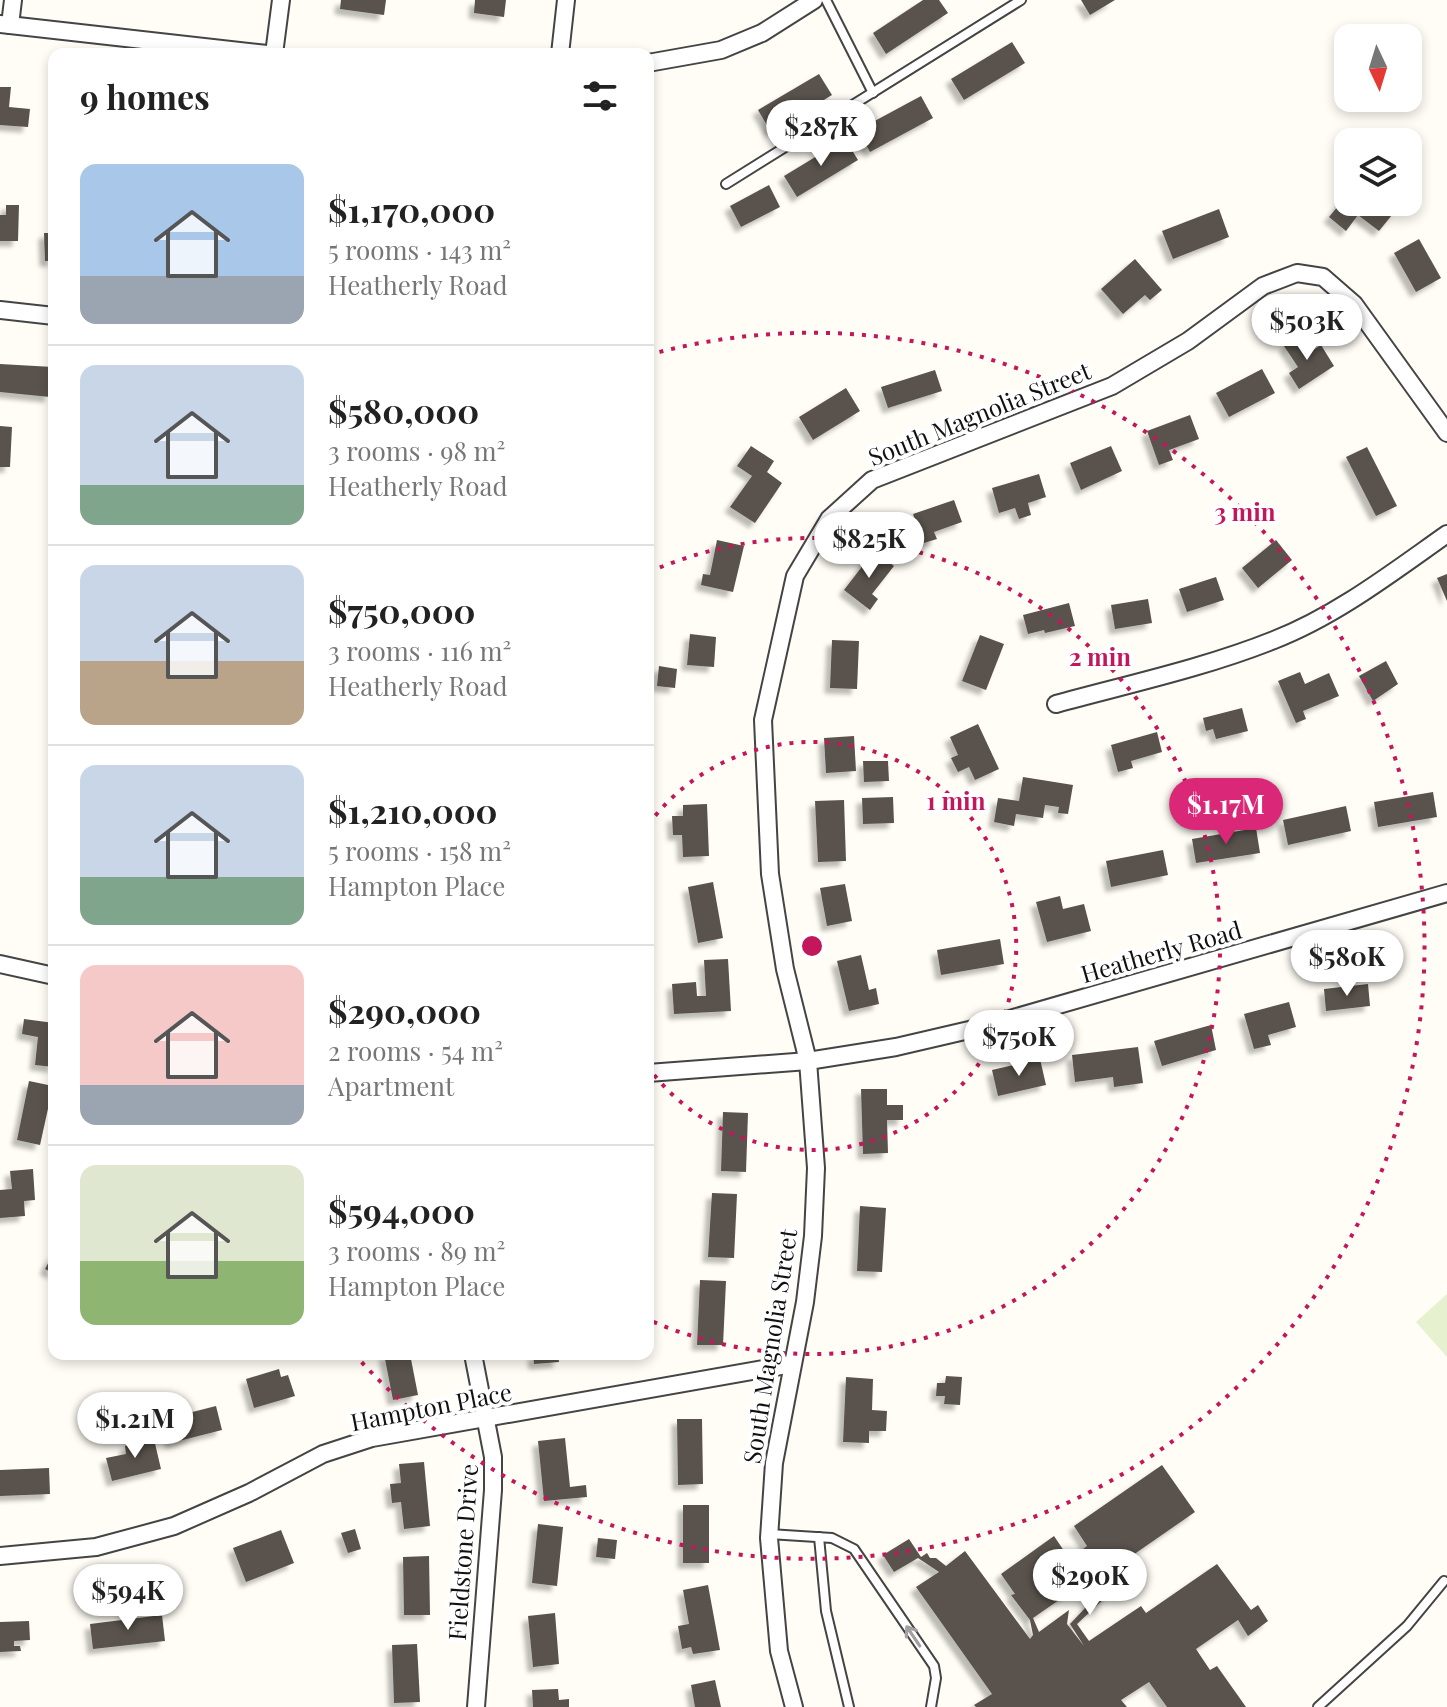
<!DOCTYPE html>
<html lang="en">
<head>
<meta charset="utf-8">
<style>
	body { margin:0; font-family:"Playfair Display",serif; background:#f6f6f6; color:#222; height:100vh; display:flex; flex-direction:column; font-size:30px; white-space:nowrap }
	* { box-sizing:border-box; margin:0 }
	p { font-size:26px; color:#767676 }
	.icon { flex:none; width:44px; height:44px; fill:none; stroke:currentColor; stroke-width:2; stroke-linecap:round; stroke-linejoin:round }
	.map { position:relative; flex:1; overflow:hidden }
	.side { position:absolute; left:48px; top:48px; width:606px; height:1312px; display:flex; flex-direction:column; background:#fff; border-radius:16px; box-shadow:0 4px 12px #0003 }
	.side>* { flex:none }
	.needle { width:52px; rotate:176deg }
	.tools { position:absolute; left:1334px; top:24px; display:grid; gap:16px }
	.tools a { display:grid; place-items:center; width:88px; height:88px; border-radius:16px; background:#fff; box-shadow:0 4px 12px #0003; font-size:40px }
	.price { position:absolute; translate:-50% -68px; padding:0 18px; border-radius:28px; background:#fff; color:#222; font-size:26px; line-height:52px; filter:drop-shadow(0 2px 4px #0008) }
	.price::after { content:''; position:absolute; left:50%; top:48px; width:24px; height:18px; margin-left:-12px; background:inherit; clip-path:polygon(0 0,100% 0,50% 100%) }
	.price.active { background:#db2777; color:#fff }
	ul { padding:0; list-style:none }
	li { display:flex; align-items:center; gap:24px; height:200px; padding:0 32px }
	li+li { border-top:2px solid #e0e0e0 }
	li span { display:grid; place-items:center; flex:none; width:224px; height:160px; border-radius:16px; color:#555 }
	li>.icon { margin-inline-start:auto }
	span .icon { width:96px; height:96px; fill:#fffc; stroke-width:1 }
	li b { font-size:34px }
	h2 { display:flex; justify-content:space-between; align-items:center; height:96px; padding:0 32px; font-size:34px }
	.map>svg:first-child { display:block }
</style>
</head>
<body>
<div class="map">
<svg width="1447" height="1707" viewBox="0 0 1447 1707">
	<defs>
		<filter id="shadow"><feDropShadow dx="-5.5" dy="5.5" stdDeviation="2" flood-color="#0004"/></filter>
	</defs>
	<rect width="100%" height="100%" fill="#fffdf5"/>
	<polygon fill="#e6f2cf" points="1447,1294 1447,1357 1416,1322"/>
	<g fill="#5a524d" filter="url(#shadow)">
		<polygon points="341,0 386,0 384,15 340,9"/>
		<polygon points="475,0 506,0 504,17 474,13"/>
		<polygon points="923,0 939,0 948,13 886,54 873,33"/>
		<polygon points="1081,0 1115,0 1090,15"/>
		<polygon points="1012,42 1025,63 964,100 951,79"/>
		<polygon points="819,74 832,95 771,132 758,110"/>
		<polygon points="0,87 11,87 9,107 30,109 28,127 0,125"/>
		<polygon points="921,96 933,118 870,152 858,130"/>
		<polygon points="845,139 858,160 797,197 784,176"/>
		<polygon points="769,185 780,207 741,227 730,206"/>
		<polygon points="1348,194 1348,202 1387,202 1396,210 1379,231 1358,215 1346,231 1329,217"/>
		<polygon points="6,205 19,205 18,241 0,241 0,215 6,215"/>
		<polygon points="1219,209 1229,237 1173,259 1162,231"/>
		<polygon points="44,233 54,233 54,261 45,261"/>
		<polygon points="1419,239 1441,278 1416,292 1394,253"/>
		<polygon points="1135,259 1162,290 1150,300 1145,295 1123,314 1101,289"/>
		<polygon points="1298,336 1304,345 1308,343 1313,350 1321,345 1334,366 1299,389 1289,373 1298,367 1284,346"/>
		<polygon points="0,364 53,367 50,397 0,392"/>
		<polygon points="1262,369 1275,393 1229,417 1216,393"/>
		<polygon points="935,370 942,391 888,408 881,387"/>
		<polygon points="846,388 860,411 813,440 799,417"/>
		<polygon points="1190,415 1199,439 1169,450 1173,460 1159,465 1147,431"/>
		<polygon points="0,426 12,427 10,467 0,467"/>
		<polygon points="751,446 774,461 767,472 782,483 755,523 730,507 752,476 737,466"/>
		<polygon points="1111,446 1122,471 1081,490 1070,463"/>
		<polygon points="1367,447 1397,506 1376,516 1346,457"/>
		<polygon points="1039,474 1046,497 1028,503 1031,515 1019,519 1015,508 999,513 992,488"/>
		<polygon points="954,500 962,522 934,532 937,539 924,543 913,514"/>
		<polygon points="717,540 744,546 733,592 701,585 703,574 710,575"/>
		<polygon points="1276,540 1292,560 1258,588 1242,568"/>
		<polygon points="874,551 894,566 872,594 878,599 870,610 844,590"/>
		<polygon points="1447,574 1447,601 1437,578"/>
		<polygon points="1216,577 1224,600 1187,612 1179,589"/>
		<polygon points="1148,599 1152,623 1115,629 1111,605"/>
		<polygon points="1069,603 1075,626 1045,633 1044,630 1028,634 1023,615"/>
		<polygon points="690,634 716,637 714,667 687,665"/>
		<polygon points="980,635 1004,644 986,690 962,681"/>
		<polygon points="832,640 859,641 857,689 830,688"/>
		<polygon points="1386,661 1398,684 1373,701 1359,676"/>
		<polygon points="659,666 677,669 675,688 657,686"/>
		<polygon points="1300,672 1305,684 1329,673 1339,696 1303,711 1306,719 1296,723 1278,681"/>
		<polygon points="1242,708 1248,731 1216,739 1213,729 1206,731 1203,718"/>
		<polygon points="978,724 999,769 975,780 969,767 958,772 951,758 958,755 950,737"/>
		<polygon points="1157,732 1162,752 1131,761 1133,768 1118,772 1111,745"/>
		<polygon points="854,736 856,771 826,773 824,738"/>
		<polygon points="863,761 888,761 889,781 864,782"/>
		<polygon points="1023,777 1073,785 1068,814 1058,813 1059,807 1045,805 1043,818 1016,814 1014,826 994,822 998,798 1019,801"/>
		<polygon points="1433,792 1437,817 1378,827 1374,802"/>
		<polygon points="893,797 894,823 863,824 862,798"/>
		<polygon points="844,800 846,861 818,862 815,801"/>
		<polygon points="707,804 709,856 683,857 682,835 673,835 672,816 683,816 683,805"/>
		<polygon points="1346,806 1351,831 1288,845 1283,820"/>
		<polygon points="1256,828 1260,853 1196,863 1192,839"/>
		<polygon points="1163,850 1168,875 1111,887 1106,861"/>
		<polygon points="713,882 723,938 698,943 688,887"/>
		<polygon points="845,884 852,921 827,926 820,888"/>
		<polygon points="1060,896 1063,909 1084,904 1091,931 1047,942 1036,902"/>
		<polygon points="1000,939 1004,964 941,975 937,950"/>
		<polygon points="648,948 651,948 654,973 648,974"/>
		<polygon points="861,955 869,990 876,988 879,1004 849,1011 837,961"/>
		<polygon points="728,959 731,1011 674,1014 672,984 696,982 697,996 706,996 704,960"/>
		<polygon points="1368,984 1370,1006 1326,1011 1324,989"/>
		<polygon points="1289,1002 1296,1027 1268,1035 1271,1045 1254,1049 1244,1014"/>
		<polygon points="24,1019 54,1023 54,1067 35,1065 38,1037 22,1034"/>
		<polygon points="1211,1025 1216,1050 1162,1066 1154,1041"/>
		<polygon points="1138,1047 1143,1083 1114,1087 1113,1077 1075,1082 1072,1055"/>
		<polygon points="1040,1059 1046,1085 998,1096 992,1070"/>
		<polygon points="29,1081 53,1086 40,1145 17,1140"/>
		<polygon points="861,1089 887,1089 887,1105 903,1105 903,1120 887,1120 888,1153 863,1154"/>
		<polygon points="723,1112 748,1113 746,1172 721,1171"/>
		<polygon points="33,1169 35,1200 24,1201 25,1216 0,1218 0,1190 12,1189 10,1171"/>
		<polygon points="712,1193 737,1194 734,1258 708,1257"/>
		<polygon points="860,1206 886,1208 882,1272 857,1271"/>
		<polygon points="54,1252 54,1274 45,1269"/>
		<polygon points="700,1280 726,1281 723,1345 697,1345"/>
		<polygon points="384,1354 410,1354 418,1395 393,1400"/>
		<polygon points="533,1354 558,1354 559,1362 534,1364"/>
		<polygon points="279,1369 281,1377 288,1375 295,1396 254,1408 246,1379"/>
		<polygon points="946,1376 962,1377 960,1405 944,1404 945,1396 936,1396 937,1383 945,1383"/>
		<polygon points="846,1377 873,1379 872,1410 887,1411 886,1431 869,1431 869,1443 843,1442"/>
		<polygon points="216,1406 222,1430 171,1443 165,1419"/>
		<polygon points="677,1419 702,1419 703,1484 678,1485"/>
		<polygon points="153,1435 161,1469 112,1481 106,1458 126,1454 125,1446 136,1443 135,1439"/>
		<polygon points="565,1438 570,1487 586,1485 587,1497 544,1501 538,1441"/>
		<polygon points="424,1462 430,1526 404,1529 401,1502 392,1503 390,1484 401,1483 399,1464"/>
		<polygon points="1162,1465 1195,1512 1107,1573 1112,1579 1108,1595 1077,1624 1089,1641 1141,1606 1146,1613 1217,1564 1251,1610 1258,1605 1268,1621 1248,1636 1238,1620 1196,1649 1210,1670 1217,1666 1246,1707 1167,1707 1149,1682 1121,1700 1127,1707 976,1707 974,1705 992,1694 916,1587 939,1572 918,1558 894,1572 883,1555 909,1539 921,1557 927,1553 930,1558 936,1558 946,1566 965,1551 1030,1639 1033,1635 1030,1620 1011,1595 1015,1594 1001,1574 1054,1536 1085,1582 1033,1618 1039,1632 1069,1610 1067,1624 1084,1646 1070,1624 1103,1589 1106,1582 1083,1549 1087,1546 1074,1526"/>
		<polygon points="49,1468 50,1494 0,1496 0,1470"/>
		<rect x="683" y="1505" width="26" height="58"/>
		<polygon points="538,1524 563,1527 557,1586 532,1583"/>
		<polygon points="355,1529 361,1549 348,1553 341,1533"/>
		<polygon points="281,1530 294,1563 246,1582 233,1548"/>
		<polygon points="598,1538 617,1540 615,1559 596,1557"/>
		<polygon points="429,1556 430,1615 404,1615 403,1557"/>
		<polygon points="708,1585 720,1650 693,1654 691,1647 682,1649 678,1626 689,1624 683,1590"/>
		<polygon points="555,1613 559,1664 533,1667 528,1616"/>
		<polygon points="162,1615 165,1641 93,1649 90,1624"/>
		<polygon points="29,1621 30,1640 14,1641 14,1646 20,1646 21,1651 0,1652 0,1622"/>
		<polygon points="417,1644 420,1702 394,1703 392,1645"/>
		<polygon points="715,1680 721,1707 695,1707 691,1685"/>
		<polygon points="558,1689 559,1700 569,1699 569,1707 533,1707 532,1690"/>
	</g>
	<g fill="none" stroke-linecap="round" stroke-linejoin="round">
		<g stroke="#444" stroke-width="12">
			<g id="service">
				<polyline points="826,0 873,93"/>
				<polyline points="726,184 1021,0"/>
				<polyline points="769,1534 832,1538 854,1549 934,1666 936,1678 931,1707"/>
				<polyline points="819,1537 826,1611 849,1707"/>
				<polyline points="1318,1707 1407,1626 1444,1581"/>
			</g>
		</g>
		<g stroke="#444" stroke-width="20">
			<g id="minor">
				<polyline points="0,24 267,54"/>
				<polyline points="10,25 13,0"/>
				<polyline points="274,54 281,0"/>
				<polyline points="560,54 566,0"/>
				<polyline points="648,63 721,50 762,33 814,0"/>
				<polyline points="0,310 54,316"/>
				<path d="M 1056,704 C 1129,684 1204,668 1274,640 C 1336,616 1393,572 1447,534"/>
				<polyline points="0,964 54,976"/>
				<polyline points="648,1073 808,1061 896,1047 982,1027 1447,893"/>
				<polyline points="473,1354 493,1457 493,1490 476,1707"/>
				<polyline points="0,1556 96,1547 174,1526 249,1493 323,1454 372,1438 792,1364"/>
				<polyline points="794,1707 779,1651 769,1538 774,1463 805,1302 813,1236 816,1168 808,1061 785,969 770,874 763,720 795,576 829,519 872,480 1112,386 1188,341 1263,286 1297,273 1323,277 1354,304 1447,433"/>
			</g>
		</g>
		<use href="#service" stroke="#fff" stroke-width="8"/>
		<use href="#minor" stroke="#fff" stroke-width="16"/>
	</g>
	<defs><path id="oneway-shaft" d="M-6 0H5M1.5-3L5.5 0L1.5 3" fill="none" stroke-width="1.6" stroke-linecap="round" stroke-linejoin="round" transform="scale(2)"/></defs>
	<use stroke="#a0a0a0" href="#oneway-shaft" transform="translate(913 1636) rotate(-124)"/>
	<g fill="none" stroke="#c2185b" stroke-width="4" stroke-dasharray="4 8">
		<path d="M648 825A204 204 0 1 1 648 1067"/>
		<path d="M649 572A408 408 0 1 1 649 1320"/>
		<path d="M648 355A613 613 0 1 1 356 1356"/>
	</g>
	<g text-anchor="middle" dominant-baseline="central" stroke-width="8" stroke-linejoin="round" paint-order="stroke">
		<g font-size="24" fill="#111" stroke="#fff">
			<text transform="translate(979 413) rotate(-22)">South Magnolia Street</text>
			<text transform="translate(1161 951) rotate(-16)">Heatherly Road</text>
			<text transform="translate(769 1346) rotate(-81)">South Magnolia Street</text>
			<text transform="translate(431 1406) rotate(-11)">Hampton Place</text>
			<text transform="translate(462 1552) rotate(-86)">Fieldstone Drive</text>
		</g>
	</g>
	<circle cx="812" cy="946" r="12" fill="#c2185b" stroke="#fff" stroke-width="4"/>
	<g font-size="24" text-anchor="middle" font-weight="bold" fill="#c2185b" stroke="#fff" stroke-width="8" stroke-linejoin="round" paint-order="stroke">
		<text x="1245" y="521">3 min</text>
		<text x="1100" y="666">2 min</text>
		<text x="956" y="810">1 min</text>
	</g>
</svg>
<div class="tools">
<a><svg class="needle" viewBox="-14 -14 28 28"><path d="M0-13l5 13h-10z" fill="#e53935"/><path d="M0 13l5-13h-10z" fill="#767676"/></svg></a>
<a><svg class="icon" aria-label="layers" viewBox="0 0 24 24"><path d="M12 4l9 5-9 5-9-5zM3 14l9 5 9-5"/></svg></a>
</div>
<b class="price" style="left:821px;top:168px">$287K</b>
<b class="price" style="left:1307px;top:362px">$503K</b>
<b class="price" style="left:869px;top:580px">$825K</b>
<b class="price active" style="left:1226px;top:846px">$1.17M</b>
<b class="price" style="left:1347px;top:998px">$580K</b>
<b class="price" style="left:1019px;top:1078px">$750K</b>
<b class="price" style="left:135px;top:1460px">$1.21M</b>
<b class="price" style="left:1090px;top:1617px">$290K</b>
<b class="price" style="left:128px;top:1632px">$594K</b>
<section class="side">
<h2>9 homes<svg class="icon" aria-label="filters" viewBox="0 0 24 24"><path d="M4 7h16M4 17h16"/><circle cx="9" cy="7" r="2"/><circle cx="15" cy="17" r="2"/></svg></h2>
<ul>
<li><span style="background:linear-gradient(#a9c7e8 70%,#9aa5b1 0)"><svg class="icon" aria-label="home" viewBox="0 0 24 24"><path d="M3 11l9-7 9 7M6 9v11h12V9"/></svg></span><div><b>$1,170,000</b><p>5 rooms · 143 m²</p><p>Heatherly Road</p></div></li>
<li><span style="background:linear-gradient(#c9d6e8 75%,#7fa58c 0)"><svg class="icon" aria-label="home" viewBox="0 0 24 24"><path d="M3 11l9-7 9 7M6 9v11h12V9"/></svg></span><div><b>$580,000</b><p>3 rooms · 98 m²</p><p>Heatherly Road</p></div></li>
<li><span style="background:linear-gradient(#c9d6e8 60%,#b9a48a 0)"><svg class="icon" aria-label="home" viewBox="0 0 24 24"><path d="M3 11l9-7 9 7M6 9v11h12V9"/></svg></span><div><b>$750,000</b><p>3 rooms · 116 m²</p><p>Heatherly Road</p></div></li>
<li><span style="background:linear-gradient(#c9d6e8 70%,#7fa58c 0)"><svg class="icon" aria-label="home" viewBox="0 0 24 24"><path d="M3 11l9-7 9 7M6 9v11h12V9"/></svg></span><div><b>$1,210,000</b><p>5 rooms · 158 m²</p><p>Hampton Place</p></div></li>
<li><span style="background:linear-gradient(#f6c9c9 75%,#9aa5b1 0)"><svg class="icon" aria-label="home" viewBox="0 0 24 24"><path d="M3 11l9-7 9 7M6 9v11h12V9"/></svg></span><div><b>$290,000</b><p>2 rooms · 54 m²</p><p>Apartment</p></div></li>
<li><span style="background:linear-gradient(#dfe7d0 60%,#8fb573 0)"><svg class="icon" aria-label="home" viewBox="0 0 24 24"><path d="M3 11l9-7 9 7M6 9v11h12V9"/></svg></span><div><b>$594,000</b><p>3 rooms · 89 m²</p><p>Hampton Place</p></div></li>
</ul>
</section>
</div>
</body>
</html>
